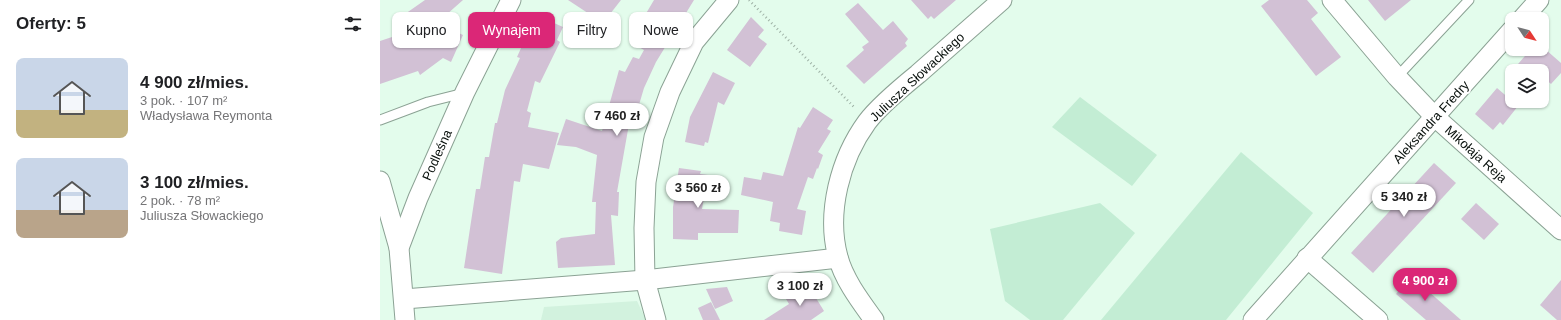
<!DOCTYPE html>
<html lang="pl">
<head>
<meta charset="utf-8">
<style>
	body { margin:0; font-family:Helvetica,sans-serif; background:#f6f6f6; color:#202124; height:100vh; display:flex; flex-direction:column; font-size:15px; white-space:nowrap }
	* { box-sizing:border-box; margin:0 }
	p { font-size:13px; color:#757577 }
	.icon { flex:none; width:22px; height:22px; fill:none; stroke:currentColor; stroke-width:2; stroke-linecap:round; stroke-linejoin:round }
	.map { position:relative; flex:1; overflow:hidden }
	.side { display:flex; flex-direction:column; background:#fff; width:380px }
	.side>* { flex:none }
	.hud { position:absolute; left:12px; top:12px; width:380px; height:36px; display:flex; gap:8px }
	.needle { width:26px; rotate:126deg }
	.buttons { position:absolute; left:1125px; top:12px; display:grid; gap:8px }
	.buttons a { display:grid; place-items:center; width:44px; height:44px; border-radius:8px; background:#fff; box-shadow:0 1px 3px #0004; font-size:20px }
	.price { position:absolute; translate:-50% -34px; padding:0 9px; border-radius:14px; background:#fff; color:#222; font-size:13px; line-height:26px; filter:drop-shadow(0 1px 2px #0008) }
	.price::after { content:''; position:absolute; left:50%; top:24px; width:12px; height:9px; margin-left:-6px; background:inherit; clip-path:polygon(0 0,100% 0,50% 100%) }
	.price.selected { background:#db2777; color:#fff }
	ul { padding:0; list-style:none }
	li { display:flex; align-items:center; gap:12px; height:100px; padding:0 16px }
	li span { display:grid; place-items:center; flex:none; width:112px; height:80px; border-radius:8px; color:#555 }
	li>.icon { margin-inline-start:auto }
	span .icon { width:48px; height:48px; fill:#fffc; stroke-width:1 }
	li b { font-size:17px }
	h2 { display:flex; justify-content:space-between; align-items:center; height:48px; padding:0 16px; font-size:17px }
	.pill { padding:0 14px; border-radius:8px; background:#fff; box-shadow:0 1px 3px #0004; font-size:14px; line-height:36px }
	.pill.selected { background:#db2777; color:#fff }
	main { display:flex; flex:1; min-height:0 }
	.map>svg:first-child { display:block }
</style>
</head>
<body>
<main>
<section class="side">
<h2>Oferty: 5<svg class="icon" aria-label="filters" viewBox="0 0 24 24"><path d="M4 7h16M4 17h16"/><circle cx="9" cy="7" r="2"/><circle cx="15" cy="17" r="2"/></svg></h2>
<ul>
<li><span style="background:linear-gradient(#c9d6e8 65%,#c2b280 0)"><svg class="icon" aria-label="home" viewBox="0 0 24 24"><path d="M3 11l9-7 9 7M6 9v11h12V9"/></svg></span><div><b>4 900 zł/mies.</b><p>3 pok. · 107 m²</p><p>Władysława Reymonta</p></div></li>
<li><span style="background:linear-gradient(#c9d6e8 65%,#b9a48a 0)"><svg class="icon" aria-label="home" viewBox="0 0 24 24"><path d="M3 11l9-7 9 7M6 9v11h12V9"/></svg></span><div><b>3 100 zł/mies.</b><p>2 pok. · 78 m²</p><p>Juliusza Słowackiego</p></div></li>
</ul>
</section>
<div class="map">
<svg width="1181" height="320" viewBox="0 0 1181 320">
	<rect width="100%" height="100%" fill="#e3fcec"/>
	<polygon fill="#d2f2de" points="257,301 266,320 161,320 164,307"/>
	<g fill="#c3edd4">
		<polygon points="700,97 777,155 752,186 672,127"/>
		<polygon points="861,152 933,213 846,320 721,320"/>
		<polygon points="720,203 755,233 683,320 650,320 625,301 610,229"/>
	</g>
	<g fill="#d2c1d5">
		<polygon points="45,0 83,0 57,23 83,35 71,62 63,58 40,75 38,71 0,84 0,41 15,36 13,32 33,25 25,14"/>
		<polygon points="188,0 241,0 223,23"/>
		<polygon points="274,0 314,0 276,62 264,88 253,125 249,124 237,192 239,192 238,216 231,215 235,265 178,268 176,242 181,238 215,234 216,202 212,202 217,155 196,147 177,145 186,119 222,131 239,70 245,72 253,57 259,59 264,50 257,46 264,31 258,27"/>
		<polygon points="531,0 576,0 554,19 551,16 548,19"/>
		<polygon points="889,0 927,0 938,13 931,19 961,57 936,76 881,6"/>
		<polygon points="988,0 1031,0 1005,21"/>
		<polygon points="478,3 503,30 513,21 528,39 525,43 527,46 484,84 466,66 484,50 482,47 489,42 465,14"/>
		<polygon points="156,15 183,27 177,40 180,42 160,83 155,81 147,111 151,113 148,127 179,133 169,169 143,164 140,182 134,181 122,274 84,268 96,189 100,189 105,157 109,157 115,123 117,123 125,90 140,58 137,57"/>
		<polygon points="371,17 384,30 378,37 387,44 370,67 347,50"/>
		<polygon points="1151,49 1165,49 1181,63 1181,73 1171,84 1162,76 1162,71 1132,71"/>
		<polygon points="333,72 355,83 344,105 338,102 328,143 325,142 324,146 305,142 310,117"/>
		<polygon points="1117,88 1138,106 1123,125 1120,122 1113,130 1095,114"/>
		<polygon points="433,107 453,120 447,129 451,131 438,152 443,155 438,169 437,168 433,179 428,177 417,209 426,211 422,235 399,231 400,223 390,221 393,202 361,195 364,177 381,180 383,172 403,176 418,127 420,128"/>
		<polygon points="1054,163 1076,183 993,273 971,253"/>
		<polygon points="299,168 321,171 320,174 328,175 322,209 359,210 358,233 318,233 318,240 293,239 293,207"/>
		<polygon points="1096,203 1119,224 1104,240 1081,219"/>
		<polygon points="1031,276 1081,320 1046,320 1016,294"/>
		<polygon points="1181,280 1181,320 1177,320 1160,305"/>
		<polygon points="428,285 444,311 431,320 384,320 409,304 406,299"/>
		<polygon points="347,287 353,301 335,309 326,289"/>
		<polygon points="331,302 340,320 323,320 318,308"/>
	</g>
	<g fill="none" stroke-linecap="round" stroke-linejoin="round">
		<g stroke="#8ba294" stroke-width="11">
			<g id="service">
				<polyline points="1017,77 1089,0"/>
				<polyline points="0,120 48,102 84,93"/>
			</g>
		</g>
		<g stroke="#8ba294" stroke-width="21">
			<g id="minor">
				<polyline points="952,0 1017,77 1055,117 1181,230"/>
				<polyline points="1142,19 1159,0"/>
				<polyline points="0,181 19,248"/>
				<polyline points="927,258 998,320"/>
				<polyline points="24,299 265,280 458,258"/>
				<polyline points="25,320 19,248 38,198 85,92 131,0"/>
				<polyline points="276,320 265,280 264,228 266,182 274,137 290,92 314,42 349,0"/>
				<path d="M 494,320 C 481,302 464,280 458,257 C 446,213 460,159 487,122 C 499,106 522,87 538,74 C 566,49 594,25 622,0"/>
				<polyline points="873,320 1132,30"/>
			</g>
		</g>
		<polyline stroke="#9eb1a5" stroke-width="2.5" stroke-dasharray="1 3" stroke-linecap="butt" points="369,0 475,108"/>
		<use href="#service" stroke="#fff" stroke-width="9"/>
		<use href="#minor" stroke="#fff" stroke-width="19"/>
	</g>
	<g text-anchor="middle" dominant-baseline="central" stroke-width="4" stroke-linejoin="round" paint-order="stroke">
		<g font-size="13" fill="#070f0b" stroke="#fff">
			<text transform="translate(537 77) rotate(-43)">Juliusza Słowackiego</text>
			<text transform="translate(1051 122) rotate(-48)">Aleksandra Fredry</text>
			<text transform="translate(1096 154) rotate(42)">Mikołaja Reja</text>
			<text transform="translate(57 155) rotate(-66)">Podleśna</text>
		</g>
	</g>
</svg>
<div class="buttons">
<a><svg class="needle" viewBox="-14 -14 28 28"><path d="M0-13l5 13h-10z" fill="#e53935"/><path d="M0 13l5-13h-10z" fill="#757577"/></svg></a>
<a><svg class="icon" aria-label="layers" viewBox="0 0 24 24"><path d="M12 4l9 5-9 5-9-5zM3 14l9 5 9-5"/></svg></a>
</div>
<b class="price" style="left:237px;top:137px">7 460 zł</b>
<b class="price" style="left:318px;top:209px">3 560 zł</b>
<b class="price" style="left:1024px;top:218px">5 340 zł</b>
<b class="price selected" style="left:1045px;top:302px">4 900 zł</b>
<b class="price" style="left:420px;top:307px">3 100 zł</b>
<div class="hud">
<a class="pill">Kupno</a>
<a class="pill selected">Wynajem</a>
<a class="pill">Filtry</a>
<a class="pill">Nowe</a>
</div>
</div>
</main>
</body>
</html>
